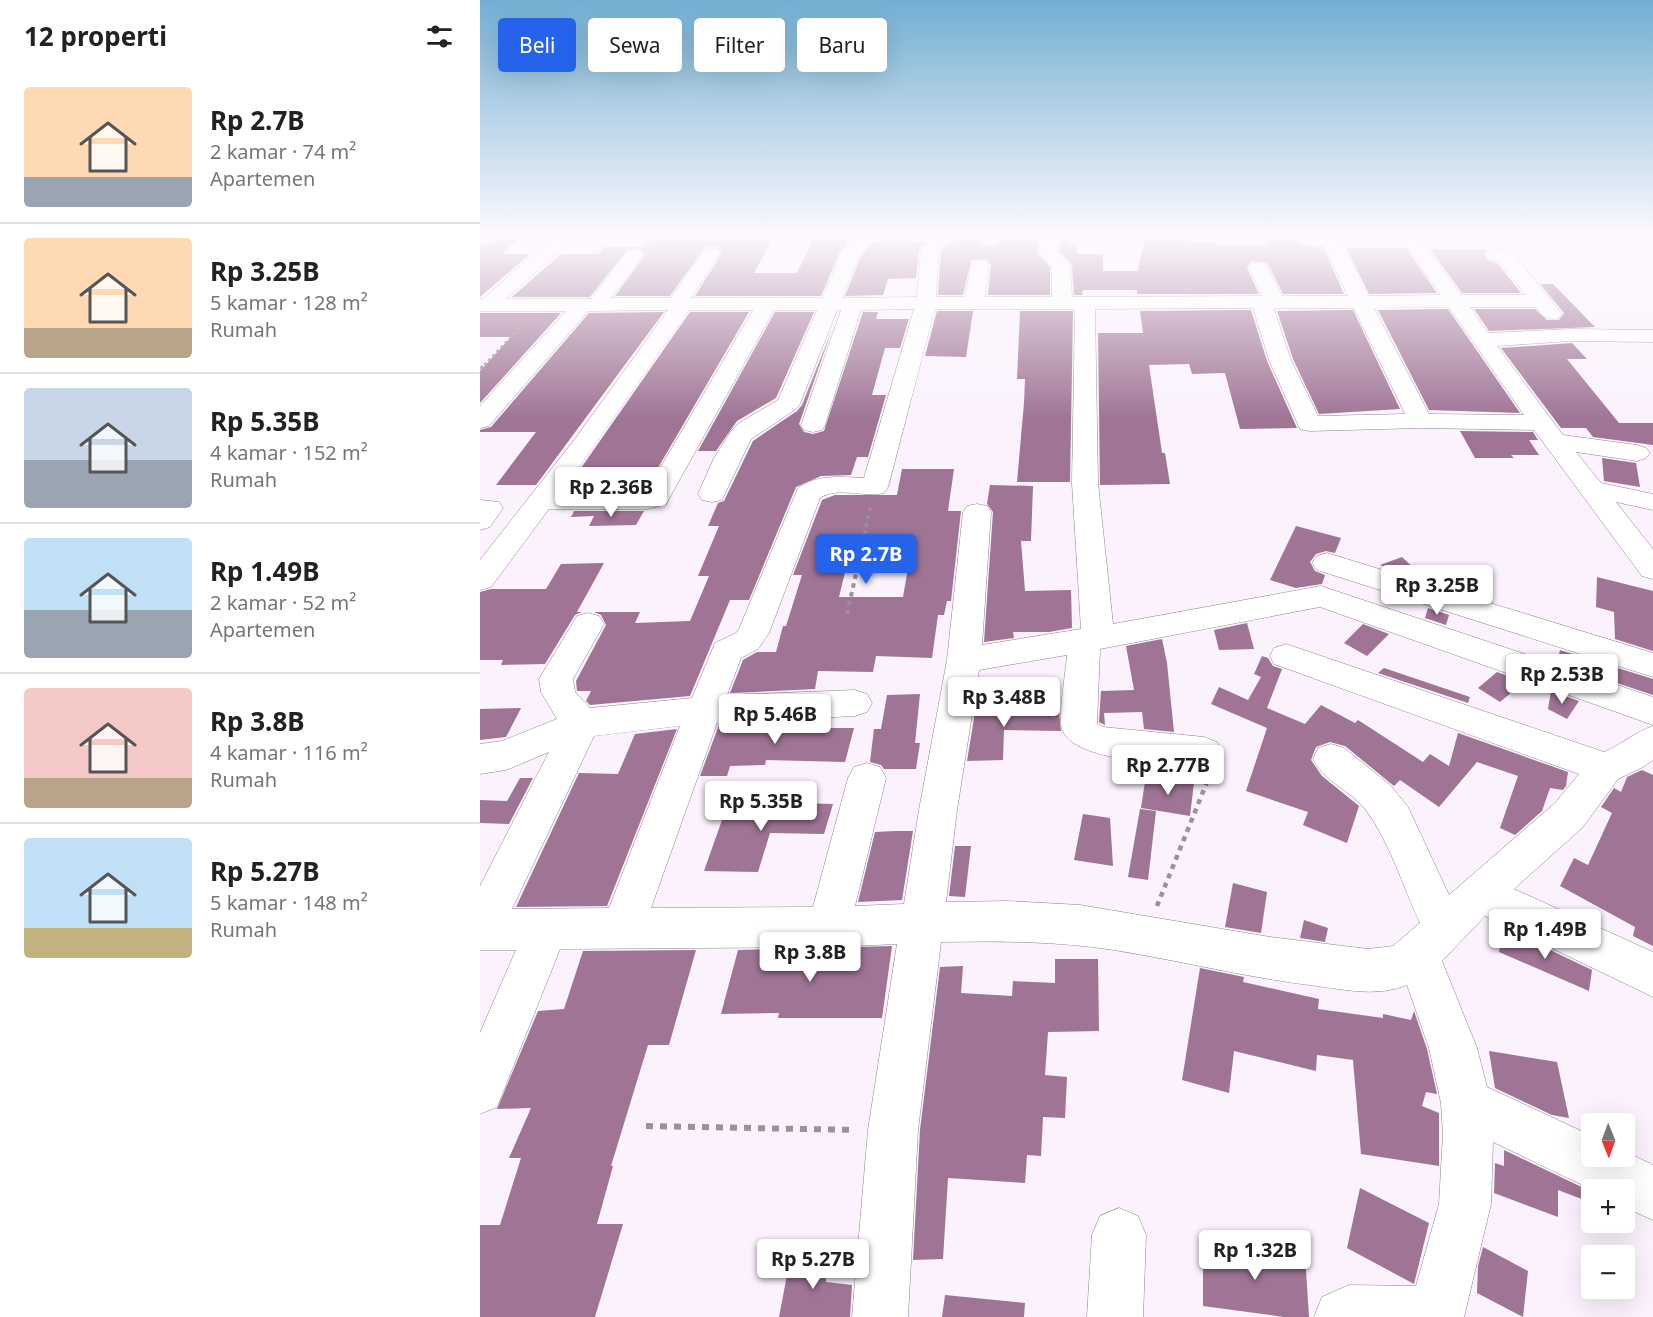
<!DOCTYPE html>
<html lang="id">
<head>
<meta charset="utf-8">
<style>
	body { margin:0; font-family:"Noto Sans",sans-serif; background:#f2f2f2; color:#222; height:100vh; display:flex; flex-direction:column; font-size:22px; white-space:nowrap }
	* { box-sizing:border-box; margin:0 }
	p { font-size:20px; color:#767676 }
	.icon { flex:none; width:33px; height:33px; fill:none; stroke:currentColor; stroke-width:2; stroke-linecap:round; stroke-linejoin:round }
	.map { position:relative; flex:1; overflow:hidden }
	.sheet { display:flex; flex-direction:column; background:#fff; width:480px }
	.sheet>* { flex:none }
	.guide { position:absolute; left:18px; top:18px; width:570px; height:54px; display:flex; gap:12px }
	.needle { width:39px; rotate:179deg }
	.controls { position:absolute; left:1101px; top:1113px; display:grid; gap:12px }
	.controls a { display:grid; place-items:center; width:54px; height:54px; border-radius:6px; background:#fff; box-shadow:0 6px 24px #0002; font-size:30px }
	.price { position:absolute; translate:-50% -51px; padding:0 14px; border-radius:6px; background:#fff; color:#222; font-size:20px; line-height:39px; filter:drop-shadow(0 2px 3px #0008) }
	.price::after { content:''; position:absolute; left:50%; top:36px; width:18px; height:14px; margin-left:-9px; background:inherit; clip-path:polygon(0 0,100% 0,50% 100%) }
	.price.on { background:#2563eb; color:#fff }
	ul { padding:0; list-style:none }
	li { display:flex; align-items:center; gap:18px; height:150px; padding:0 24px }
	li+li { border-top:2px solid #e0e0e0 }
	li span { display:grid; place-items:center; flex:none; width:168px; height:120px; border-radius:6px; color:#555 }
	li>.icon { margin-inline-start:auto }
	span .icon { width:72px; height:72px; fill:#fffc; stroke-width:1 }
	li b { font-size:26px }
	h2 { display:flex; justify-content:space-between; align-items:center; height:72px; padding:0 24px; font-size:26px }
	.pill { padding:0 21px; border-radius:6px; background:#fff; box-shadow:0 6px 24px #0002; font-size:21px; line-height:54px }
	.pill.on { background:#2563eb; color:#fff }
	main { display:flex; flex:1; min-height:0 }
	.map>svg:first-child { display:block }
</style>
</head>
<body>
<main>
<section class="sheet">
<h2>12 properti<svg class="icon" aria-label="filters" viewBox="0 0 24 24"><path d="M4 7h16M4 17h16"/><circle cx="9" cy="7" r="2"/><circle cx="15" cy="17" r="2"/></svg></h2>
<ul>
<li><span style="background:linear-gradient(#ffd9b3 75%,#9aa5b1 0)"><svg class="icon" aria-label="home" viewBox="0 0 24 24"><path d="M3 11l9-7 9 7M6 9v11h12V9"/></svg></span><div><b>Rp 2.7B</b><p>2 kamar · 74 m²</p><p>Apartemen</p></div></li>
<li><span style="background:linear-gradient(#ffd9b3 75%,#b9a48a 0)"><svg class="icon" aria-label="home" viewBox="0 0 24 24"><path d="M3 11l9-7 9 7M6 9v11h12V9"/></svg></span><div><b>Rp 3.25B</b><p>5 kamar · 128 m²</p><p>Rumah</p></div></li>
<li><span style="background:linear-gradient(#c9d6e8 60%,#9aa5b1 0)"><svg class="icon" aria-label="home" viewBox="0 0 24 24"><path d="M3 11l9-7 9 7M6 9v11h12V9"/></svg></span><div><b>Rp 5.35B</b><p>4 kamar · 152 m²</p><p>Rumah</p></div></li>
<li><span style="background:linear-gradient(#bfe0f5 60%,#9aa5b1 0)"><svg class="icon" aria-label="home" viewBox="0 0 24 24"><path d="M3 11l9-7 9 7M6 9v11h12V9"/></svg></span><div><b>Rp 1.49B</b><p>2 kamar · 52 m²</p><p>Apartemen</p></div></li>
<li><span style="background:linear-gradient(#f6c9c9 75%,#b9a48a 0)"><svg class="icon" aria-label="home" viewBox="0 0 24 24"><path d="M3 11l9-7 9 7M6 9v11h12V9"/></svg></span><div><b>Rp 3.8B</b><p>4 kamar · 116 m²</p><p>Rumah</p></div></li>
<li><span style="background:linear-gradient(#bfe0f5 75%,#c2b280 0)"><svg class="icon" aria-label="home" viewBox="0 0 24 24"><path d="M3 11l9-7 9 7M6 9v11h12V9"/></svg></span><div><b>Rp 5.27B</b><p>5 kamar · 148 m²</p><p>Rumah</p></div></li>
</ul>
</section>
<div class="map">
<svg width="1173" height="1317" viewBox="0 0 1173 1317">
	<rect width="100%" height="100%" fill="#fbf2fd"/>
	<g fill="#9f7495" fill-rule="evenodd">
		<polygon points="19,236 42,236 22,254 50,254 0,297 0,246 15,242"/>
		<polygon points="181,236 294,236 274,273 317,273 335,236 368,236 366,242 368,242 359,254 341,296 215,296 242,253 237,247 225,247 190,296 135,296 165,255 160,249 148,249 110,297 32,297 81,254 118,254 124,247 163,247 168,241 176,241"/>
		<polygon points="477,236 496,236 502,246 516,245 519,241 518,236 558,236 558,254 570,267 570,295 508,295 511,265 507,259 491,260 483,295 458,295 461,252 469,242 476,242"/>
		<polygon points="580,236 590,236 590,244 597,244 597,254 623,254 623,271 658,271 665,236 708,236 709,242 735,242 737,245 787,245 783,236 813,236 825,246 843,247 864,294 803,294 787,262 771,261 767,268 779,294 657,294 657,290 603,290 602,295 594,295 592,265 580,252"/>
		<polygon points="411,241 445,242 439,251 436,278 408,279 403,295 365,296 381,256 392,242"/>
		<polygon points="866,248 926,248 957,293 889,294"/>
		<polygon points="950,249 1005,249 1007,251 1005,255 1008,260 1018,264 1041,293 982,293"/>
		<polygon points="1060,284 1073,284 1115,327 1009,331 994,309 1055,309 1067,320 1079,320 1084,313"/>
		<polygon points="968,309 1040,413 949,410 898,310"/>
		<polygon points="771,310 787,361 817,428 760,429 745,373 712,374 709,364 669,365 682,453 685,453 690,484 620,485 618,333 663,333 660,311"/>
		<polygon points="873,310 920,409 839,414 813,359 797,311"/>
		<polygon points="457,311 493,311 486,357 445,356"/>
		<polygon points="540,311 593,311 590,482 537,482 544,403 545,379 537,379"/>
		<polygon points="184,312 56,485 16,485 56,432 0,432 0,430 11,427 109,313"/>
		<polygon points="210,312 269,312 165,490 85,491"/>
		<polygon points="295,312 334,312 296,398 257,421 236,451 218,451"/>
		<polygon points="383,312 398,312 396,319 429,319 420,348 405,348 392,395 406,395 388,457 377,457 371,475 341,476 316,487 269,600 250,600 210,696 110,705 106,701 111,691 97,691 96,681 126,625 121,615 114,612 160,612 155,623 210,621 229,576 218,576 239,526 228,526 238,503 244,501 273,441 317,411 322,405 353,327 319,424 324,432 333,434 344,431"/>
		<polygon points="0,313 81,313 0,403 0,371 31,337 0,337"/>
		<polygon points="1092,343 1107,359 1087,359 1139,423 1173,423 1173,445 1113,437 1106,428 1081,428 1021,348"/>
		<polygon points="980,431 1053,432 1058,440 1049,440 1059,455 1031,455 1034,458 995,458"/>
		<polygon points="1122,458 1156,463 1160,487 1124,481"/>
		<path d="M 422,469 L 474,469 L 468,511 L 481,511 L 471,601 L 467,601 L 464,615 L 458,615 L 452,658 L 396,656 L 393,672 L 338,671 L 335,689 L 250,693 L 263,660 L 277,652 L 296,652 L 303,626 L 306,626 L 322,575 L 313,575 L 342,500 L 355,495 L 417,495 ZM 381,539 L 433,539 L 423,597 L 359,597 L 371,548 L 379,548 Z"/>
		<polygon points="510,485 553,486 551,541 541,541 545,591 591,590 592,628 569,632 533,632 534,638 504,642 513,512 507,504"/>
		<polygon points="94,511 164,511 156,525 109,526 114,516 91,517"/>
		<polygon points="816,526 861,538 855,553 846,551 836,554 830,562 835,571 845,575 842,584 816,588 790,580"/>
		<polygon points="922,557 942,576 935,578 900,565"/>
		<polygon points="124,563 97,612 102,612 95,615 65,664 21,665 23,660 0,660 0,592 11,589 66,589 81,564"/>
		<polygon points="1117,577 1173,591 1173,651 1135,639 1134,612 1116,607"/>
		<polygon points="948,608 969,615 966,625 945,618"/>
		<polygon points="767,623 774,649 739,650 734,630"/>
		<polygon points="883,624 909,634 887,656 864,643"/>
		<polygon points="682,639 687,663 694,732 664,729 662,712 624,713 625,725 619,722 621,691 654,690 646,646"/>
		<polygon points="1080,650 1173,679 1173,695 1077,663"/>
		<polygon points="782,656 788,658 793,666 802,669 787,708 825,724 841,705 875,723 878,720 943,762 950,754 969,766 978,733 1088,772 1086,786 1083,790 1070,788 1062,811 1035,835 1020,828 1038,776 997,762 959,807 920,780 914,786 865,746 850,742 836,747 831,760 842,776 879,806 867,843 823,825 828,812 766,791 787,728 731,704 739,687 768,700 781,677 774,674"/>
		<polygon points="904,668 990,697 988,703 898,673"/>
		<polygon points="1017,672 1044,682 1020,702 998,688"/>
		<polygon points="1071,691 1099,701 1087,719 1068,709"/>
		<polygon points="440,694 435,743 440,743 436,769 404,769 401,765 390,762 394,729 401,729 407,695"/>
		<polygon points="518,699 517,710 579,711 581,731 524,730 523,760 487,761 497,700"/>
		<polygon points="41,708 26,737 0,740 0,709"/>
		<polygon points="331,720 329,728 374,728 365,762 286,760 285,765 250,766 247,776 220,776 239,725"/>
		<polygon points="197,729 127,906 36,907 99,773 138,774 155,734"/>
		<polygon points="1162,770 1173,775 1173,946 1153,936 1155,927 1080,886 1094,858 1108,865 1132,813 1121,807 1134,788 1141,792 1147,777"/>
		<polygon points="666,775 714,783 710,816 661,808"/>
		<polygon points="40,778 53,778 29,824 0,823 0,800 27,801"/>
		<polygon points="248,803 316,803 353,804 344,834 290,833 278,872 224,871"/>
		<polygon points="660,809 676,811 668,880 648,877"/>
		<polygon points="603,814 630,818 633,866 594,860"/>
		<polygon points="415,831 433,831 422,900 378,902 395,832"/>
		<polygon points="475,846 491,846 485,897 469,896"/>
		<polygon points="753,883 787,892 781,933 745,927"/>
		<polygon points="824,920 848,928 845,942 820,938"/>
		<polygon points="1024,928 1112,970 1109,991 1019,952"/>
		<polygon points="412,946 402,1018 298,1018 299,1013 241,1014 258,950"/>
		<polygon points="216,950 189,1045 168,1045 131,1166 133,1166 117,1224 143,1224 115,1317 0,1317 0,1225 20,1225 41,1158 29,1158 51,1108 17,1109 58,1011 84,1009 103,951"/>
		<polygon points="575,959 618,959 619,1031 568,1032 565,1075 587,1077 585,1118 563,1117 561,1156 547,1155 545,1183 468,1178 463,1259 433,1260 440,1130 460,967 483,966 481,993 532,996 533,981 575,983"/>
		<polygon points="720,968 764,977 763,982 839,999 838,1009 903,1018 903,1014 931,1020 934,1011 947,1049 957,1094 946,1092 942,1106 959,1113 959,1166 881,1154 873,1060 837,1055 836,1071 754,1051 749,1093 702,1080"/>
		<polygon points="1009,1051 1077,1062 1089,1118 1072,1115 1015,1088"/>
		<polygon points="1024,1150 1112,1192 1112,1203 1078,1190 1078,1217 1014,1193 1015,1163 1024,1166"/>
		<polygon points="880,1188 949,1223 934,1284 867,1248"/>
		<polygon points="723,1241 825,1255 829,1317 804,1317 723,1306"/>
		<polygon points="1003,1247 1048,1271 1043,1317 997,1293 998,1266"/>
		<polygon points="347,1253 346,1282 372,1285 370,1317 299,1317 311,1254"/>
		<polygon points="465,1295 545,1303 544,1317 462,1317"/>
	</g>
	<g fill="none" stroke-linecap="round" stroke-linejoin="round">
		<g stroke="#8b838d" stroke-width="1">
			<g id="minor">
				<polygon points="0,236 17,236 14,240 0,244"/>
				<path d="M 80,236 L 100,236 L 67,262 L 26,299 L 111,299 L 148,251 L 160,251 L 163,255 L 131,298 L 191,298 L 225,249 L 237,249 L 240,253 L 211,298 L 342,298 L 361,255 L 375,236 L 393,236 L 379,255 L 362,298 L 437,297 L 441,251 L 453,236 L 471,236 L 459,251 L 456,297 L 485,297 L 491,265 L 493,261 L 507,261 L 509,265 L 505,297 L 572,297 L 572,266 L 560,254 L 560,236 L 578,236 L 578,253 L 590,265 L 592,297 L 782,296 L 769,267 L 771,263 L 785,263 L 787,267 L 802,296 L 868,296 L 844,245 L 826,244 L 815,236 L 938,236 L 981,295 L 1046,295 L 1019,262 L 1010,259 L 1007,255 L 1010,251 L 1016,249 L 1033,254 L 1082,314 L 1079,318 C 1067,321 1063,316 1056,307 L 990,307 L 1008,333 L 1091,329 L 1173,330 L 1173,342 L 1091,341 L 1017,346 L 1083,435 L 1157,445 L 1166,448 L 1170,453 L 1166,458 L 1157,461 L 1096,452 L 1121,483 L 1173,494 L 1173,510 L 1136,502 L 1173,549 L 1173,579 L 1162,576 L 1054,430 L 941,428 L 829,431 L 820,429 L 789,360 L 773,308 L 615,309 L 618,483 L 633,624 L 841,586 L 1173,697 L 1173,725 L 840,607 L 620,649 L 617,723 L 623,727 L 724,737 L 737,742 L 742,752 L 737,762 L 724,767 C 691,763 594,763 582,729 C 578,717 586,670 587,655 L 499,670 L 477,810 L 466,902 L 528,901 L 600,905 L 790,937 L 888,949 L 913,946 L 940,923 C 923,886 910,843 886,810 C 871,790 844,782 833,759 L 838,748 L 851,744 L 864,748 L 910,785 L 928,807 L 969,895 L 1075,803 L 1099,774 L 794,664 L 790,656 L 794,648 L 806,644 L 1124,752 C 1141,745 1155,732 1173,726 L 1173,760 L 1163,767 L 1138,779 L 1103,827 L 1034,889 L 1173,952 L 1173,997 L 1005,916 L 962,961 L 997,1048 L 1007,1087 L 1112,1136 L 1112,1156 L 1144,1156 L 1144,1151 L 1173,1165 L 1173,1220 L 1144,1207 L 1144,1190 L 1113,1190 L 1013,1142 L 1011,1204 L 984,1317 L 834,1317 L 842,1297 L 869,1285 L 936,1286 L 959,1204 L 963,1134 L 961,1103 L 949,1048 L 927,985 C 896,997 868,990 837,986 C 769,978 702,961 634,950 C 577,941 519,941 461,942 L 438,1130 L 428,1317 L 372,1317 L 388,1130 L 417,944 L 349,947 L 80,949 L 17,1107 L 0,1114 L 0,1033 L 36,950 L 0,950 L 0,886 L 69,752 L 26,770 L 0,774 L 0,744 L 22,741 L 77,719 L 61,692 L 59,679 L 97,616 L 108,613 L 119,616 L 124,624 L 93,679 L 95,692 L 110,708 L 212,698 L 235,643 L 256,633 L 259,629 L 318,488 C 337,474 362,477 384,478 L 434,309 L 381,310 L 345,425 L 342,430 L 333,432 L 324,430 L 321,425 L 361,310 L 357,310 L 320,404 L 316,409 L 271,439 L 242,500 L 232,502 L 222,500 L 218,494 L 234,458 L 252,430 L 259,423 L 298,400 L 337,310 L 294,310 L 186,504 L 168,509 L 69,509 L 11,587 L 0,590 L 0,560 L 95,439 L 188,310 L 108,311 L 9,426 L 0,428 L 0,406 L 86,311 L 0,311 L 0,299 L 3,299 L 53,254 ZM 862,246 L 927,246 L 961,295 L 888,296 ZM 969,307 L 1044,415 L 949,414 L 894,308 ZM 799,308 L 874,308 L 925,414 L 838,416 L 811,360 L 794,309 ZM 455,309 L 595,309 L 592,483 L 601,629 L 502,645 L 511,512 L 507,506 L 497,504 L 487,506 L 483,512 L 467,660 L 439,810 L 424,904 L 375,906 L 406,778 L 400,767 L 387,763 L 374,767 L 368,778 L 333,907 L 171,908 L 237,723 L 375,716 L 387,712 L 392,703 L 387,694 L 375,690 L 247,695 L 261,658 L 278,649 L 289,633 L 340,498 C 357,486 385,498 404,493 L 408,487 ZM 209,310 L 273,310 L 166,492 L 81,493 ZM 200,726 L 129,908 L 32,909 L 114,736 Z"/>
				<polygon points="498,236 516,236 517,240 514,244 502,244"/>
				<polygon points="0,500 19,502 23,508 10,527 0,530"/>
				<polygon points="847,553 1173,653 1173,677 837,570 832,563 837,556"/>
				<polygon points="639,1208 658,1216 666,1235 663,1317 607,1317 612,1235 620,1216"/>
			</g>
		</g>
		<polyline stroke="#99929a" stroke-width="2" stroke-dasharray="3 3" stroke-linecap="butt" points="4,365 43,324"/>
		<g stroke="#99929a" stroke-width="3" stroke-dasharray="4 4" stroke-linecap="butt">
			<polyline points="0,369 6,363"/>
			<polyline points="386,527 391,505"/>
		</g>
		<polyline stroke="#99929a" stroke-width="4" stroke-dasharray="4.5 4.5" stroke-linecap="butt" points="367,614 387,525"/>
		<polyline stroke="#99929a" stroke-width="4.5" stroke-dasharray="5 5" stroke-linecap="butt" points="677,906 729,777"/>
		<polyline stroke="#99929a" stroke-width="6" stroke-dasharray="7 7" stroke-linecap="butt" points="166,1126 376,1130"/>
		<use href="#minor" fill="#fff" fill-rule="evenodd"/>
	</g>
	<linearGradient id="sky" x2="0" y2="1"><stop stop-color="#73afd2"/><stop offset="0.56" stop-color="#fdf9fe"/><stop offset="1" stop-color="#fdf9fe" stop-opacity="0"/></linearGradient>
	<rect width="1173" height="420" fill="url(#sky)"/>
</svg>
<div class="controls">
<a><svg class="needle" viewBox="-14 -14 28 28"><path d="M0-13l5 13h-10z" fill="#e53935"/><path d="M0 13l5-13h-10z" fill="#767676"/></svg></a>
<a>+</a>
<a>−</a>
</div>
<b class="price" style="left:131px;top:518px">Rp 2.36B</b>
<b class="price on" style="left:386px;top:585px">Rp 2.7B</b>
<b class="price" style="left:957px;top:616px">Rp 3.25B</b>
<b class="price" style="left:1082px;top:705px">Rp 2.53B</b>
<b class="price" style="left:524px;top:728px">Rp 3.48B</b>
<b class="price" style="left:295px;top:745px">Rp 5.46B</b>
<b class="price" style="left:688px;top:796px">Rp 2.77B</b>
<b class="price" style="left:281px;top:832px">Rp 5.35B</b>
<b class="price" style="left:1065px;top:960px">Rp 1.49B</b>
<b class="price" style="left:330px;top:983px">Rp 3.8B</b>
<b class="price" style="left:775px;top:1281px">Rp 1.32B</b>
<b class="price" style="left:333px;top:1290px">Rp 5.27B</b>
<div class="guide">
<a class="pill on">Beli</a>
<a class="pill">Sewa</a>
<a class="pill">Filter</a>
<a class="pill">Baru</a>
</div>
</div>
</main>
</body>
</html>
